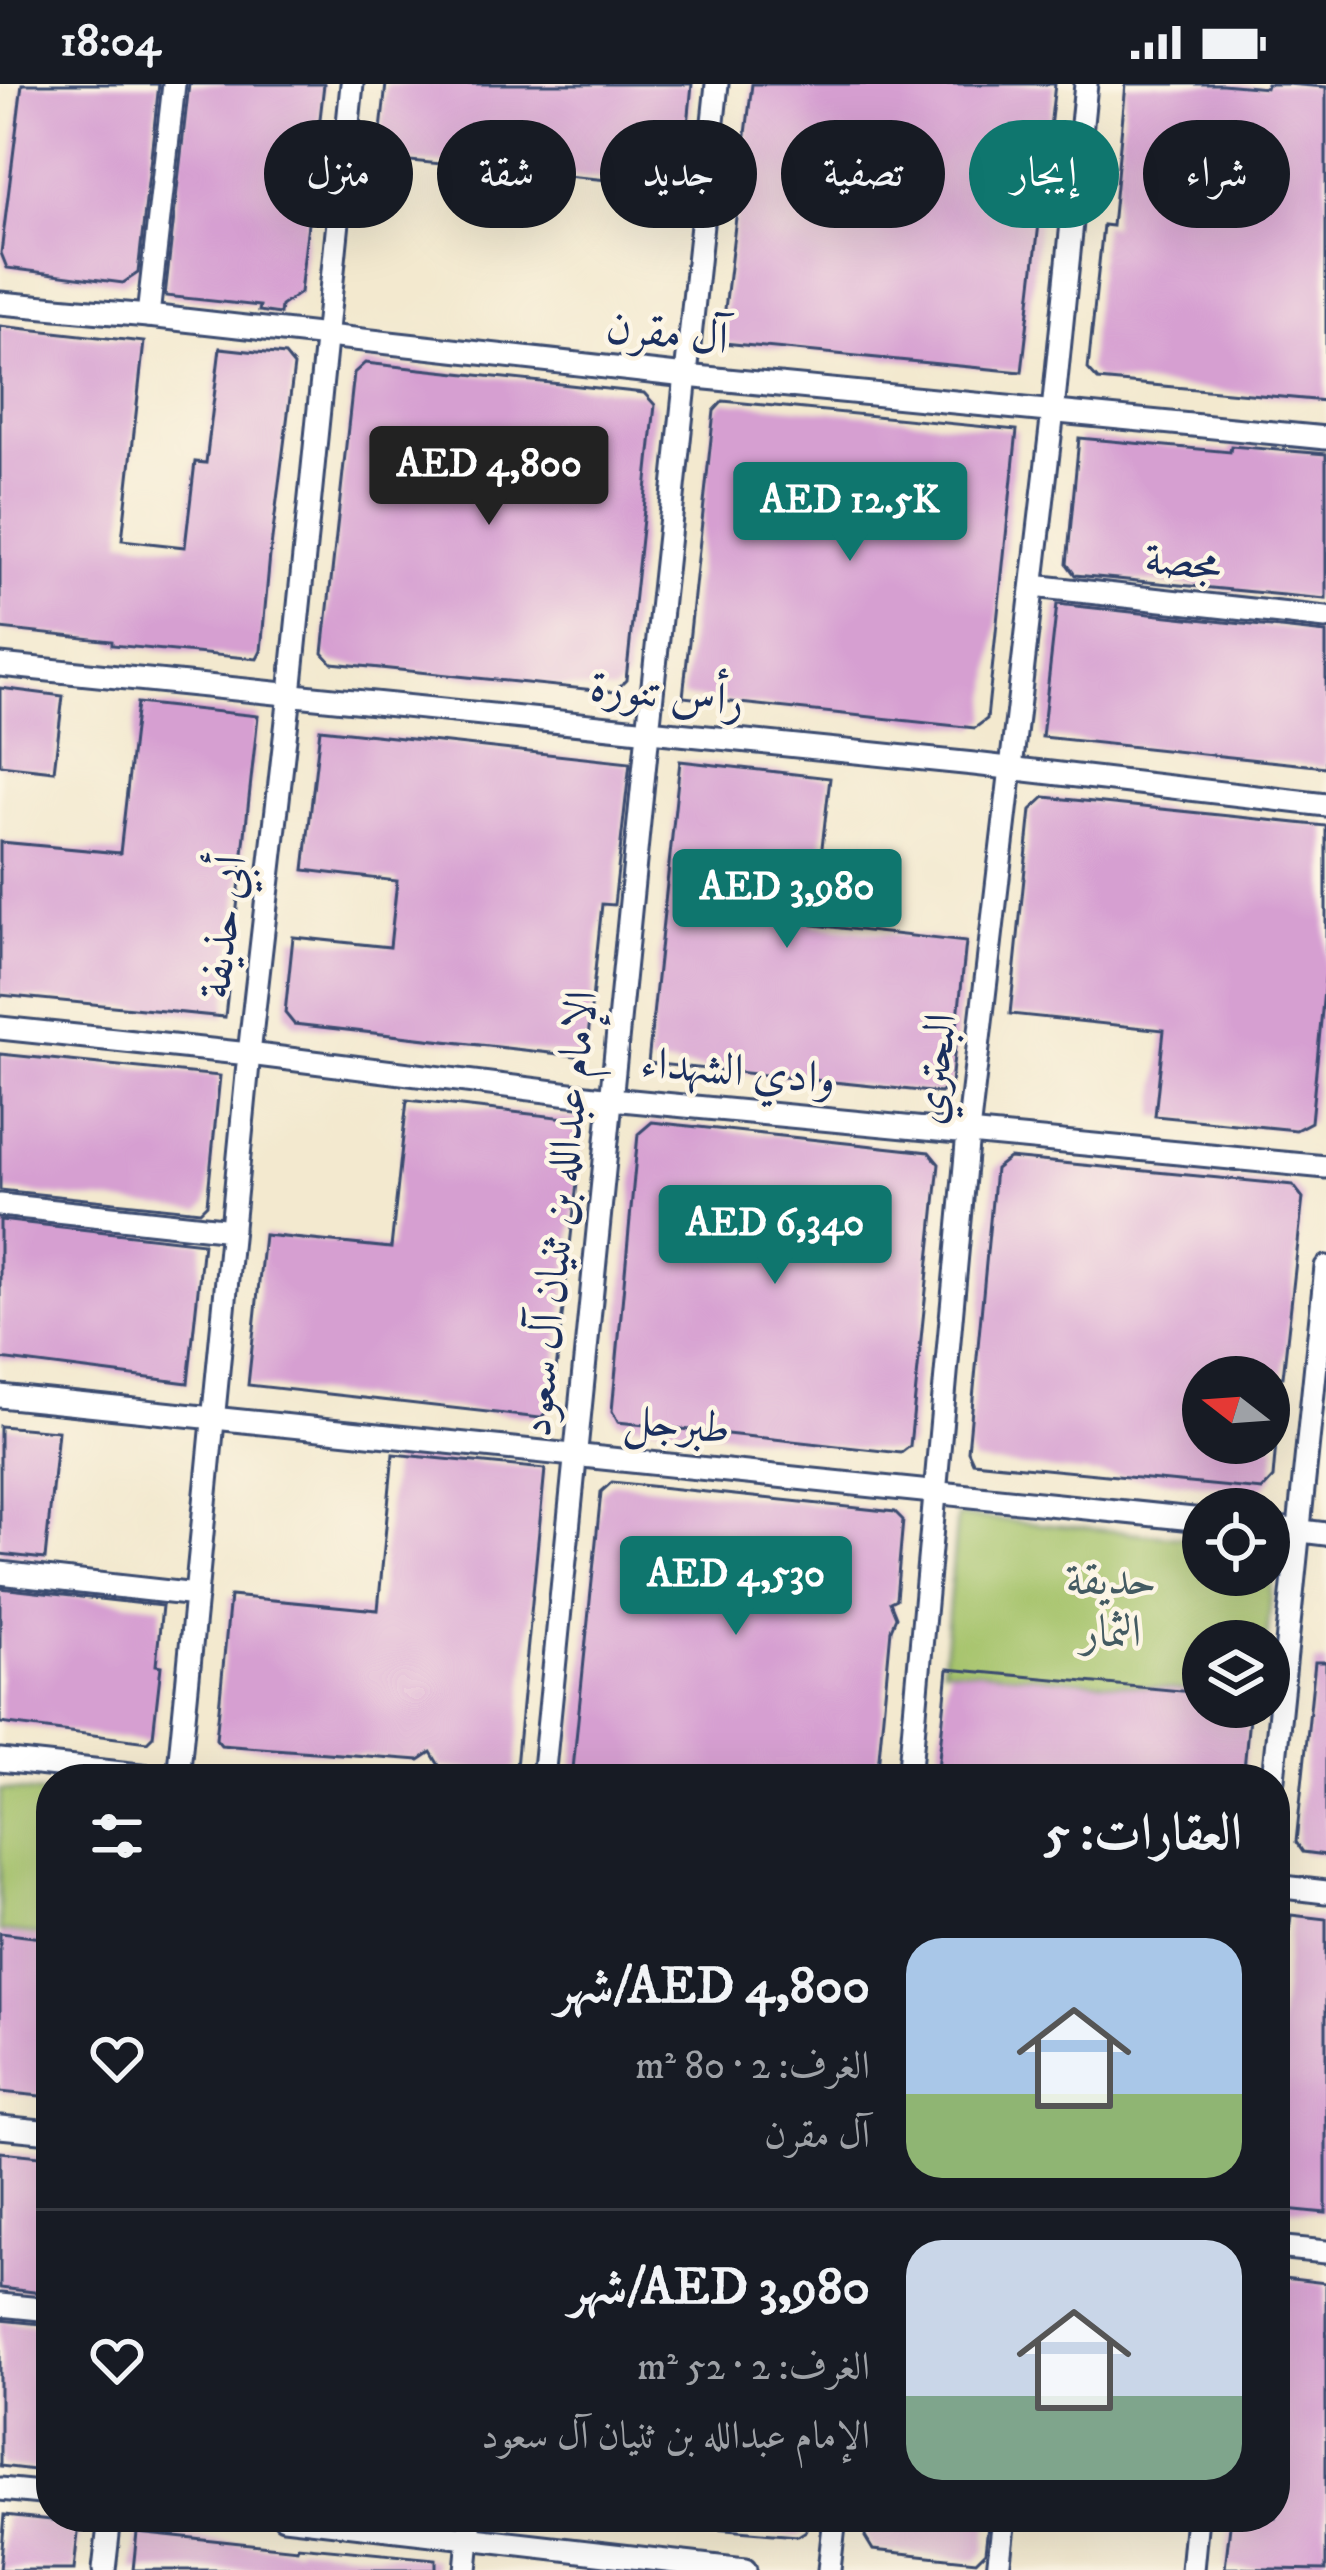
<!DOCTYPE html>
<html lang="ar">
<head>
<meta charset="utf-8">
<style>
	body { margin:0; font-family:"IM FELL DW Pica",Amiri,serif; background:#20242c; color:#f1f3f6; direction:rtl; height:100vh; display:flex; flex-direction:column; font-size:45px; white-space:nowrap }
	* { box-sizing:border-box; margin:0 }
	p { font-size:39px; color:#9ea1a6 }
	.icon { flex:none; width:66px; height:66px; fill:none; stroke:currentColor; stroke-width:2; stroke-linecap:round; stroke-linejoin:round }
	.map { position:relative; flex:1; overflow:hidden; direction:ltr }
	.drawer { position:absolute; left:36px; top:1680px; width:1254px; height:768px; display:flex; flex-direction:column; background:#171b24; border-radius:48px; box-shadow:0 12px 48px #0002; direction:rtl }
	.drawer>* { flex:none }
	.top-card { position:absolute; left:36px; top:36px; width:1254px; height:108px; direction:rtl; display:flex; gap:24px }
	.needle { width:78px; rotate:287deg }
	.tools { position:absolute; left:1182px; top:1272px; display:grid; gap:24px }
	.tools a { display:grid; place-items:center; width:108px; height:108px; border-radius:50%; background:#171b24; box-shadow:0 12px 48px #0002; font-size:60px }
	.price { position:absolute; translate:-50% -102px; padding:0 27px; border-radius:12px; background:#0f766e; color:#fff; font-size:39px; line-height:78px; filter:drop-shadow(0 3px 6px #0008) }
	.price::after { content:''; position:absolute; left:50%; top:72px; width:36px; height:27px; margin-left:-18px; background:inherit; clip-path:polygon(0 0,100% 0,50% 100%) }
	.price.active { background:#222; color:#fff }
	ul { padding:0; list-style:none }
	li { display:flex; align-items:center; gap:36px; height:300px; padding:0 48px }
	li+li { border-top:3px solid #363941 }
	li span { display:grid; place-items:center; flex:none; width:336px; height:240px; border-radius:36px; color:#555 }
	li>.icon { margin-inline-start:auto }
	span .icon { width:144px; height:144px; fill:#fffc; stroke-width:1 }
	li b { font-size:51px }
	h2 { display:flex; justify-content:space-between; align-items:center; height:144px; padding:0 48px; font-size:51px }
	.pill { padding:0 42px; border-radius:54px; background:#171b24; box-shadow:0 12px 48px #0002; font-size:42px; line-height:108px }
	.pill.active { background:#0f766e; color:#fff }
	.status { display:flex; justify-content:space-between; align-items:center; height:84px; padding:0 60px; background:#171b24; direction:ltr }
	.status svg { height:33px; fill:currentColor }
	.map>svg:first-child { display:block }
</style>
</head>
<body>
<div class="status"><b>18:04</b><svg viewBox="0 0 49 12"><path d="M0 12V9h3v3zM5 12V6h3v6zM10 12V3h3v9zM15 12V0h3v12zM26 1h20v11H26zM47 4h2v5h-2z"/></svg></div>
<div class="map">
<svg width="1326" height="2486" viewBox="0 0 1326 2486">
	<rect width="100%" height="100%" fill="#fcf5e5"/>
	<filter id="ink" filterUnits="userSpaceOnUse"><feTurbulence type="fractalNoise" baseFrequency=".00833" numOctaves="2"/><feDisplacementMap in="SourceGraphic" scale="24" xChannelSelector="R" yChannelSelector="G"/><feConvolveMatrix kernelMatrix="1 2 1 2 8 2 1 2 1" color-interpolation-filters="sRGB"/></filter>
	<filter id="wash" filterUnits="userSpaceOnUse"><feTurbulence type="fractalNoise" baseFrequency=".004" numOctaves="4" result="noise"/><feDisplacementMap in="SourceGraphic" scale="48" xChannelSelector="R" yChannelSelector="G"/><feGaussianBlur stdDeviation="2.7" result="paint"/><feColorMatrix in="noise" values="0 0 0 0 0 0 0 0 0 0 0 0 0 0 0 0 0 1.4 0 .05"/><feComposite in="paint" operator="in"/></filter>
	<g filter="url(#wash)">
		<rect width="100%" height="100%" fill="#f3e9cf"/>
		<g fill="#a5c36a" stroke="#607964" stroke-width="3">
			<polygon points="957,1432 1203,1455 1203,1491 1269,1491 1269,1463 1274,1475 1267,1557 1203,1557 1203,1608 943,1584"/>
			<polygon points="0,1705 51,1710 51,1852 0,1847"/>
		</g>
		<g id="blocks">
			<g fill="#d69fd1">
				<polygon points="22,0 159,0 138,189 123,199 7,184 1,169"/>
				<polygon points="189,0 324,0 300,209 281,222 280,230 259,227 260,222 165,212"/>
				<polygon points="386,0 692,0 682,103 378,74"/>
				<polygon points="752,0 1055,0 1022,288 724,259 722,250"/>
				<polygon points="1126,0 1222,0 1266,4 1267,0 1286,0 1326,3 1326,317 1098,296 1088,285 1103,141 1112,142"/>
				<polygon points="0,242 144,258 122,456 185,463 195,378 206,379 220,264 285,271 294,282 270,471 261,567 257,575 112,561 112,557 0,545"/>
				<polygon points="365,279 644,309 655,321 626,596 614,608 332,579 323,569 354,289"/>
				<polygon points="723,317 1017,346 987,635 975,644 683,613 714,327"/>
				<polygon points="1079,354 1230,368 1231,362 1326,370 1326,515 1075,491 1067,480"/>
				<polygon points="1057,520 1326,549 1326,683 1042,653"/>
				<polygon points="0,604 63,612 54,687 0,681"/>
				<polygon points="137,619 258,632 225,933 0,911 0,758 120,769"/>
				<polygon points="320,645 630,679 614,821 602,820 586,973 294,940 285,929 293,853 390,863 397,797 304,786"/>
				<polygon points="680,677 830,694 813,841 966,858 951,1000 940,1009 648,979"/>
				<polygon points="1045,713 1326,742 1326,886 1311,1038 1296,1046 1155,1032 1164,946 1010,930 1031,726"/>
				<polygon points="0,970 220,992 207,1120 200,1127 0,1106"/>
				<polygon points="407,1016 584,1036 552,1323 540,1334 248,1301 264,1151 391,1164"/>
				<polygon points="652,1038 929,1068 939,1080 910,1362 901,1369 618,1338 612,1327 638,1050"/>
				<polygon points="1009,1074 1293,1101 1303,1114 1283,1293 1203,1293 1203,1359 1276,1359 1273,1394 1262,1406 973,1378 968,1367 995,1085"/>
				<polygon points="0,1136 203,1159 188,1299 0,1275"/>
				<polygon points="0,1342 58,1347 45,1475 0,1470"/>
				<polygon points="393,1370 545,1385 516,1683 507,1690 440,1683 431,1668 419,1676 221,1661 216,1655 230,1512 378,1526"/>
				<polygon points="612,1398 895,1428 903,1436 896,1515 890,1518 896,1533 891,1545 877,1695 572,1695 601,1408"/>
				<polygon points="0,1504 162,1522 156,1581 161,1582 153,1652 147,1658 0,1639"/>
				<polygon points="1315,1578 1326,1578 1326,1771 1303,1768 1296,1758"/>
				<polygon points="948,1585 1203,1609 1203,1623 1250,1623 1243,1695 937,1695"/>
				<polygon points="1291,1831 1326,1835 1326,2129 1275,2124 1275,1977"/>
				<polygon points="0,1849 51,1855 51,2013 0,2008"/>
				<polygon points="0,2068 51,2073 51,2210 0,2204"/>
				<polygon points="1275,2193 1326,2199 1326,2486 1225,2484 1231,2433 1275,2433"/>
				<polygon points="0,2236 51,2241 51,2388 0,2382"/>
				<polygon points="5,2431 79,2439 74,2486 0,2486"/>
				<polygon points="714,2433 807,2433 806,2447 798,2452 714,2445"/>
				<polygon points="867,2433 989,2433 985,2468 976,2477 873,2466 865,2453"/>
				<polygon points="137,2448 297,2465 298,2462 436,2475 436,2486 133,2486"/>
			</g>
		</g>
	</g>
	<g filter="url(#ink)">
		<use href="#blocks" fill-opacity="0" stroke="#3b4b6f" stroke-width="3"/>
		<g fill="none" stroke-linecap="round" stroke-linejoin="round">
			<g stroke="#3b4b6f" stroke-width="27">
				<g id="minor">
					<polyline points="0,219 148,232 686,292 1326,354"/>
					<polyline points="148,232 174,0"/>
					<polyline points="1033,502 1326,534"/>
					<polyline points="0,581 974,680 1326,721"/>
					<polyline points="0,944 249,970 611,1015 1326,1083"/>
					<polyline points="0,1121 232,1146"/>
					<polyline points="0,1312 1203,1436"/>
					<polyline points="1269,1443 1326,1450"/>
					<polyline points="0,1489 196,1511"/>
					<polyline points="0,1676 178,1695 249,970 290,610 352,0"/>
					<polyline points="543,1695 648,648 717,0"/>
					<polyline points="909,1695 968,1049 1053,327 1086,0"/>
					<polyline points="1273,1695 1326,1183"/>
					<polyline points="1275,1802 1326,1808"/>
					<polyline points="0,2043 51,2048"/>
					<polyline points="1275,2163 1326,2168"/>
					<polyline points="0,2221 51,2226"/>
					<polyline points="0,2405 51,2410"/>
					<polyline points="284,2433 745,2486"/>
					<polyline points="104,2486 110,2433"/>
					<polyline points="466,2486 471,2433"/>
					<polyline points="829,2486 835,2433"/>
					<polyline points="998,2486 1004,2433"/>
					<polyline points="1192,2486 1197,2433"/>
				</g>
			</g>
			<use href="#minor" stroke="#fff" stroke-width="21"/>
		</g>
	</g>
	<g text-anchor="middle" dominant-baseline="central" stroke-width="9" stroke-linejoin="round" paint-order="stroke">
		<g font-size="45" fill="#1b2f5e" stroke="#fcf5e5">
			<text transform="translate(667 250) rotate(6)">آل مقرن</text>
			<text transform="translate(1183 479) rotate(6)">مجصة</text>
			<text transform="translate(667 611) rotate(6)">رأس تنورة</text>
			<text transform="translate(224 843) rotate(-83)">أبي حذيفة</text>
			<text transform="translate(936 985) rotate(-83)">البحتري</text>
			<text transform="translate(738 988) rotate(5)">وادي الشهداء</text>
			<text transform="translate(560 1130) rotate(-84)">الإمام عبدالله بن ثنيان آل سعود</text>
			<text transform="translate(677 1341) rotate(6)">طبرجل</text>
		</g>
		<g font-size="45" fill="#445b62" stroke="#fcf5e5">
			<text x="1111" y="1497">حديقة<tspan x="1111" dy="52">الثمار</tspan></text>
		</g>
	</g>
</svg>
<div class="tools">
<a><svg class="needle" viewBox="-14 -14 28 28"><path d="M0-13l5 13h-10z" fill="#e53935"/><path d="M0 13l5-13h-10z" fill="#9ea1a6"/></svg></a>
<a><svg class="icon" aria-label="locate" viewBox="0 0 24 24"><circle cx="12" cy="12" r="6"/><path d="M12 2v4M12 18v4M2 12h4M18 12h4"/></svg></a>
<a><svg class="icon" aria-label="layers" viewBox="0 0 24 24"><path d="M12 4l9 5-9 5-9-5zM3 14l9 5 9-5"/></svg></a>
</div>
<b class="price active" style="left:489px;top:444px">AED 4,800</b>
<b class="price" style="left:850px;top:480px">AED 12.5K</b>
<b class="price" style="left:787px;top:867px">AED 3,980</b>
<b class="price" style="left:775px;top:1203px">AED 6,340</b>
<b class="price" style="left:736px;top:1554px">AED 4,530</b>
<div class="top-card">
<a class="pill">شراء</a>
<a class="pill active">إيجار</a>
<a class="pill">تصفية</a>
<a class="pill">جديد</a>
<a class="pill">شقة</a>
<a class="pill">منزل</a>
</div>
<section class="drawer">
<h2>العقارات: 5<svg class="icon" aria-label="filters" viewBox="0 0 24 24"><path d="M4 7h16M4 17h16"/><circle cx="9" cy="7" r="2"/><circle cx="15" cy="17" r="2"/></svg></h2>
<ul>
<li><span style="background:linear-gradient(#a9c7e8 65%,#8fb573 0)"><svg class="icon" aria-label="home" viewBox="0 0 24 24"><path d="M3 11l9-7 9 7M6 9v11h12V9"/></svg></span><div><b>AED 4,800/شهر</b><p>الغرف: 2 · 80 m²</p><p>آل مقرن</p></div><svg class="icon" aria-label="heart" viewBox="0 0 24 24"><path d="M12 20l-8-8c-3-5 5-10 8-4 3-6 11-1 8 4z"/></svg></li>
<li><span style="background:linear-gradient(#c9d6e8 65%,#7fa58c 0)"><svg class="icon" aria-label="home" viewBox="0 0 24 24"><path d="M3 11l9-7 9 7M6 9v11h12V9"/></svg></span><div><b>AED 3,980/شهر</b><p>الغرف: 2 · 52 m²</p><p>الإمام عبدالله بن ثنيان آل سعود</p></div><svg class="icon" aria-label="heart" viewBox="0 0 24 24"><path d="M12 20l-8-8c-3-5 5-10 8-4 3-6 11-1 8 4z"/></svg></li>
</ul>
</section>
</div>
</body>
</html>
